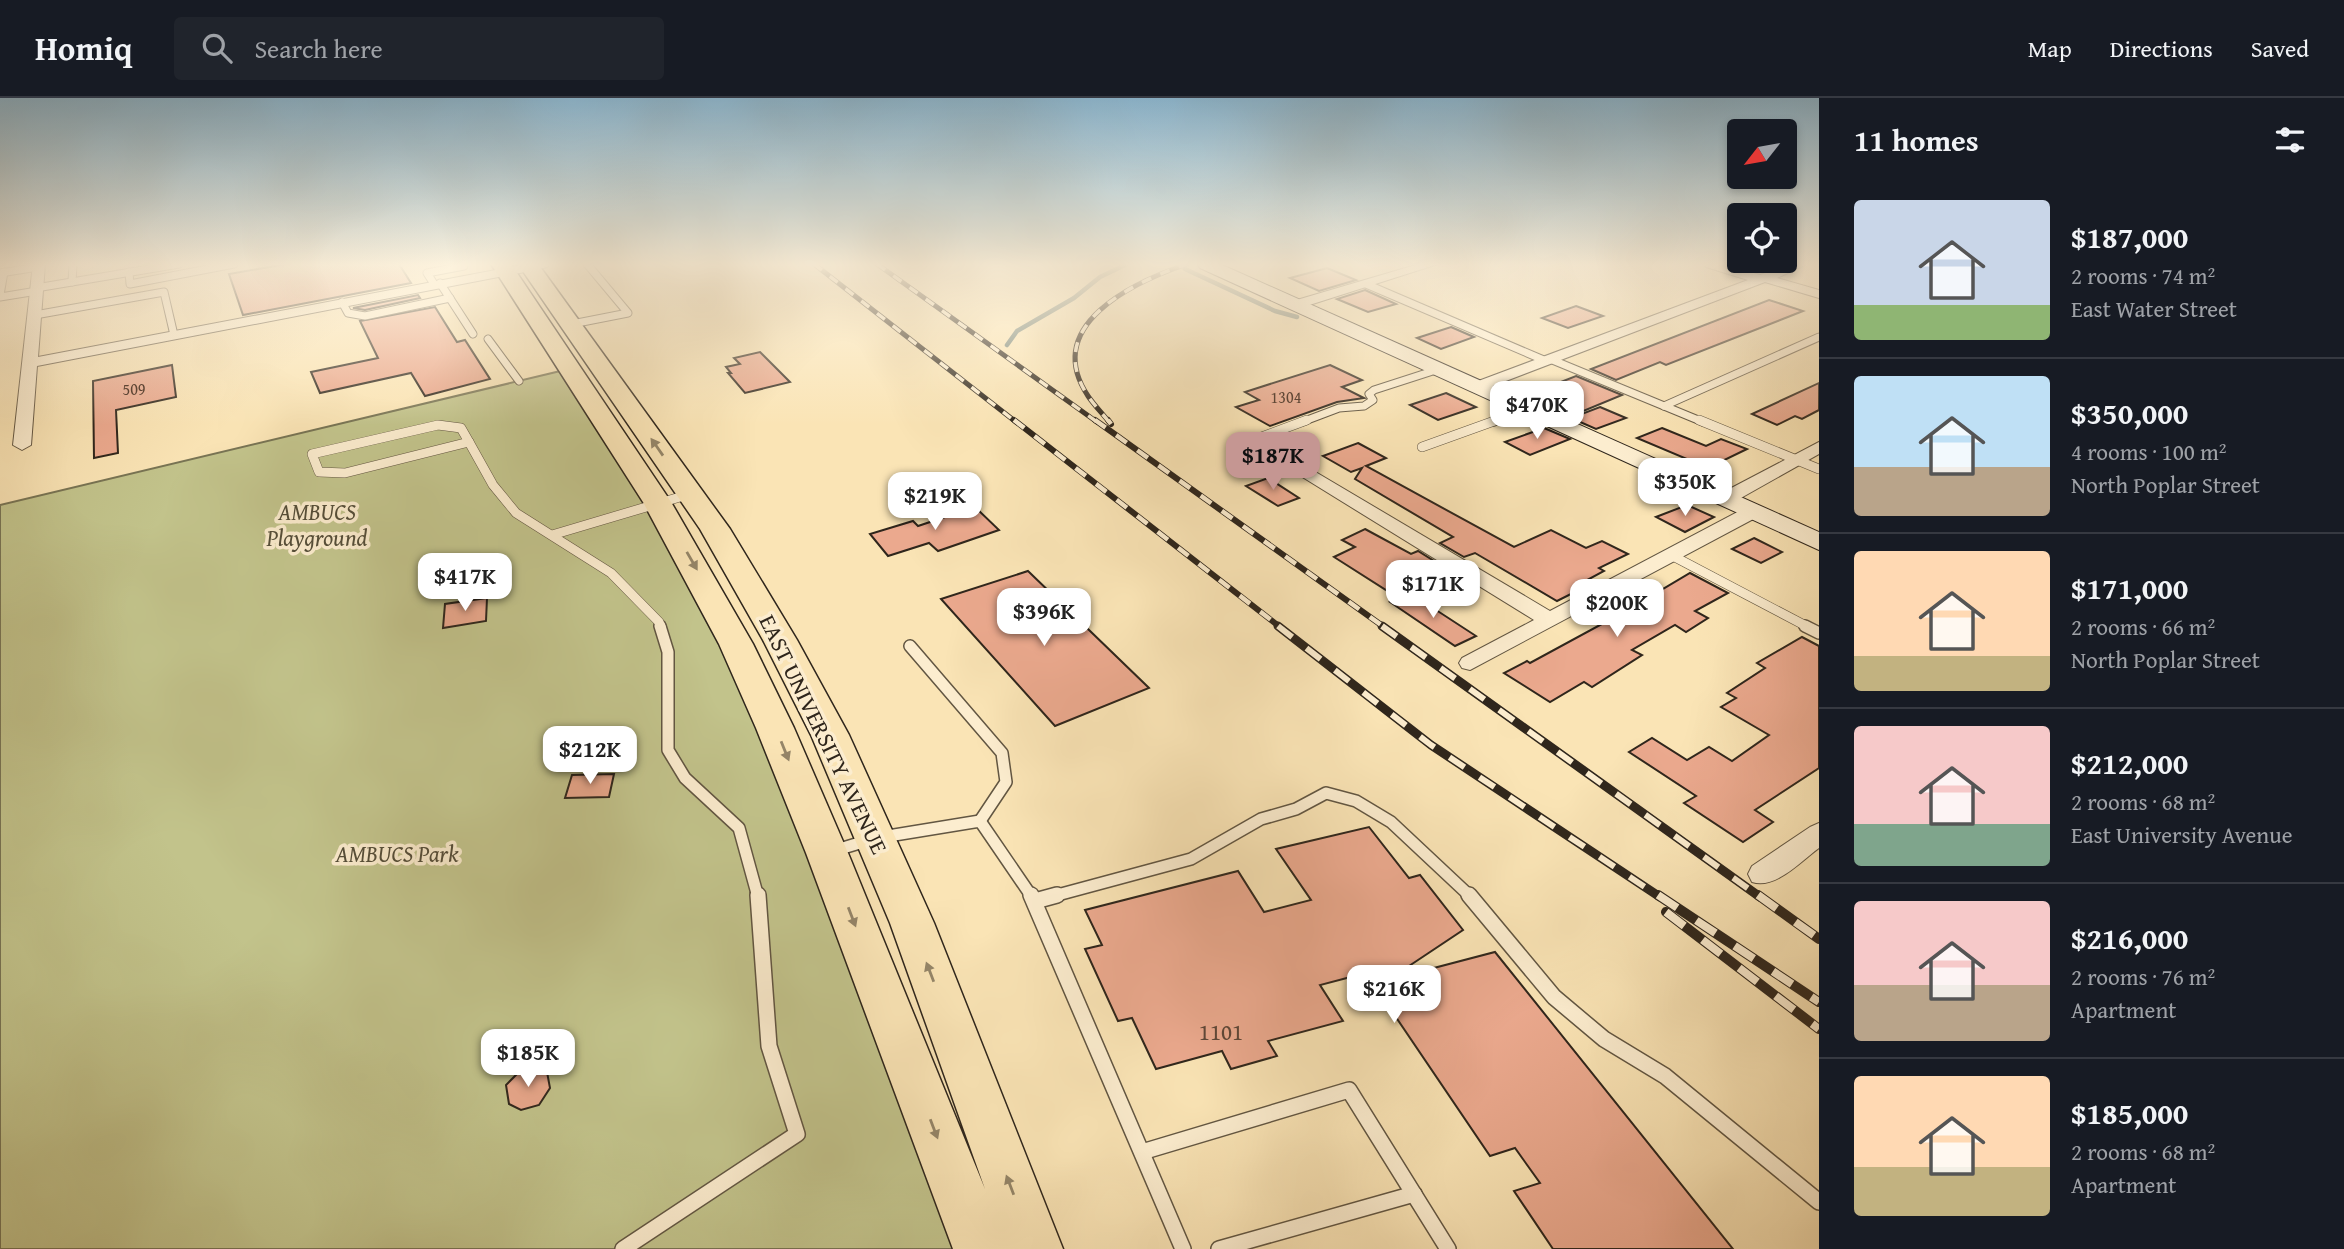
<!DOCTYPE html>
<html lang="en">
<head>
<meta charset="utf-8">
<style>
	body { margin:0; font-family:"Gentium Book Plus",serif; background:#20242c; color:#f1f3f6; height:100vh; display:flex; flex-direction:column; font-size:26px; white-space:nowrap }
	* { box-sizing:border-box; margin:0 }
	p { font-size:23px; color:#9ea1a6 }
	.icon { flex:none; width:38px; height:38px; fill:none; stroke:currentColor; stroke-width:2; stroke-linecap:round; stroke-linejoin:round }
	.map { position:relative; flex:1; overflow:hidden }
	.drawer { display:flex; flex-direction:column; background:#171b24; width:525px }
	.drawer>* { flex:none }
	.needle { width:46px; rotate:239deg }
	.buttons { position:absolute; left:1727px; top:21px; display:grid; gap:14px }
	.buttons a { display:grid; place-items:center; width:70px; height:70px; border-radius:7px; background:#171b24; box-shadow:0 4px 10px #0003; font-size:35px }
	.price { position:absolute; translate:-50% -60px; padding:0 16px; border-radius:14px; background:#fff; color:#222; font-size:23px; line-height:46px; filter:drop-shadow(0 2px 4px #0008) }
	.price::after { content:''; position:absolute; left:50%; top:42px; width:21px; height:16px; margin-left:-10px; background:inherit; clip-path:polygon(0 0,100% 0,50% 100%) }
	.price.current { background:#c59692; color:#111 }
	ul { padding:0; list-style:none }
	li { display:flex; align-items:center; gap:21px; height:175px; padding:0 35px }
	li+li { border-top:2px solid #363941 }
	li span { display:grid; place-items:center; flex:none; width:196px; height:140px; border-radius:7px; color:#555 }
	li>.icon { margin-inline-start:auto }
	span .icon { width:84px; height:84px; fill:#fffc; stroke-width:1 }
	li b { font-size:30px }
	h2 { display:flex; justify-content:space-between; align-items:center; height:84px; padding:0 35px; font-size:30px }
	header { display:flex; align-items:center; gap:42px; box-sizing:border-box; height:98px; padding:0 35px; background:#171b24; border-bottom:2px solid #363941 }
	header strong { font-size:33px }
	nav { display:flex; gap:38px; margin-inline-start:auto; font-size:24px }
	.search { width:490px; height:63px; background:#20242c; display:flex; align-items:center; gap:18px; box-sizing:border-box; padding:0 24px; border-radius:7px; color:#9ea1a6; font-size:26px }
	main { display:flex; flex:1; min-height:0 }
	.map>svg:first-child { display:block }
</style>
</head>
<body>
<header>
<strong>Homiq</strong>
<div class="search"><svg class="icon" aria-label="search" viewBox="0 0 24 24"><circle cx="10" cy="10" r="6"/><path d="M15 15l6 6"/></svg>Search here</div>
<nav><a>Map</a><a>Directions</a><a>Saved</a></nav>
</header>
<main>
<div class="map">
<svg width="1819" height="1151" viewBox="0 0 1819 1151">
	<rect width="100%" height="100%" fill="#fae4b5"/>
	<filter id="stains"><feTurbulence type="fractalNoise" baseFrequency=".00286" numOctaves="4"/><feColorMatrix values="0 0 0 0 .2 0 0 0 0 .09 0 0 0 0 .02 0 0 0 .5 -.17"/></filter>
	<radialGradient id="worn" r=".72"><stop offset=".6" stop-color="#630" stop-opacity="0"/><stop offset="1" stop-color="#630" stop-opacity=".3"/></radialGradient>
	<polygon fill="#c2c38b" stroke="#787454" stroke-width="2" points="569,271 697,472 981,1151 0,1151 0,407"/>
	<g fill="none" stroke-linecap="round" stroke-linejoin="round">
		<g stroke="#728177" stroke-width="4.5">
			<polyline points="1185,171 1275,213 1297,219"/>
			<polyline points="1007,247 1017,233 1074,200 1100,179 1127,166"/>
		</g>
	</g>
	<g fill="#eba98e" stroke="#2f261c" stroke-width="2">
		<polygon points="286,166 399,166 411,185 243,217 229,176"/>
		<polygon points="1327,170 1356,182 1319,193 1290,180"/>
		<polygon points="1365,192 1396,206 1368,214 1337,201"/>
		<polygon points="418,197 420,200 365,212 353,210"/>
		<polygon points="1769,202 1803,213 1666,267 1660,264 1616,282 1591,271"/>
		<polygon points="1576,208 1603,218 1568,230 1542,220"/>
		<polygon points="435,209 457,244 465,242 490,281 425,298 411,275 320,295 311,274 378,260 360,223"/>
		<polygon points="1451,229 1474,239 1441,251 1417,240"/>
		<polygon points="760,254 790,284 745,295 728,275 731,275 726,269 740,266 734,260"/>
		<polygon points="172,267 176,299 116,312 118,355 94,360 93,283"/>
		<polygon points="1330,267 1362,282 1342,289 1364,300 1337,304 1270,328 1236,309 1259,302 1245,294"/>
		<polygon points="1576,278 1622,297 1581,314 1535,294"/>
		<polygon points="1819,285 1819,312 1802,321 1795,318 1777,327 1752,316"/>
		<polygon points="1446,295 1476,309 1438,322 1410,307"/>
		<polygon points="1600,309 1626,320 1596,331 1571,320"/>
		<polygon points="1544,330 1570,341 1530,357 1505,344"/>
		<polygon points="1662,330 1706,348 1721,341 1747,351 1708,370 1637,340"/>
		<polygon points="1358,345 1386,360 1366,368 1514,449 1551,432 1586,450 1602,443 1628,456 1599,470 1604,473 1576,488 1581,491 1557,503 1475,455 1464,459 1440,445 1453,439 1355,381 1362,370 1351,374 1323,358"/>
		<polygon points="1268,380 1299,400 1278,408 1246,388"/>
		<polygon points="1687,407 1714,419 1685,434 1656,419"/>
		<polygon points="975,409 999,432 938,453 929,445 888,458 870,436 913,423 918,428"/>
		<polygon points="1365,431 1411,456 1418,453 1442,468 1386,492 1334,459 1355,449 1342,442"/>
		<polygon points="1754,440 1782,454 1761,465 1732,451"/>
		<polygon points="1028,473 1149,590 1055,628 941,501"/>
		<polygon points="1690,475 1728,495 1695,513 1708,520 1686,534 1675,527 1632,552 1642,557 1592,589 1584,584 1550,604 1504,575 1527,563 1530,565 1637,507 1628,502 1646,490 1656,495"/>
		<polygon points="1410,495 1476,538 1455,548 1390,504"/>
		<polygon points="487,500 486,523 443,530 445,506"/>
		<polygon points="1802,539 1819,548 1819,670 1755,712 1773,724 1743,744 1684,705 1696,698 1629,654 1652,640 1687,662 1709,649 1732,663 1769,637 1721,609 1736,600 1727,595 1765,570 1757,565"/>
		<polygon points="614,676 609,699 565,700 572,677"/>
		<polygon points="1369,729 1409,780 1420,777 1463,832 1388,882 1495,854 1733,1151 1553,1151 1514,1093 1540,1085 1515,1050 1490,1058 1366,875 1320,887 1343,923 1268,943 1277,958 1231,971 1222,953 1156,971 1132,920 1118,923 1085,851 1102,847 1085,812 1238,773 1264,814 1311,802 1276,751"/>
		<polygon points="537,969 547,974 550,990 539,1007 521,1012 509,1006 506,987 518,975"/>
	</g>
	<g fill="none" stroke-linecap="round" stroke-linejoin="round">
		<g stroke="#625642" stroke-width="9">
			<g id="service-far3">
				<polyline points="530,169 545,166"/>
				<polyline points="129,174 130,186 234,166"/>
				<polyline points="0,175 38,169"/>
				<polyline points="72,184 73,166"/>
				<polyline points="440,185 473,236"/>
				<polyline points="434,186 427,175 464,168"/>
				<polyline points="1366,186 1546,263"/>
				<polyline points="36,190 179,166"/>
				<polyline points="0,197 4,174"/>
				<polyline points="0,199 37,193"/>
				<polyline points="342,204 348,215 365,218 450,200"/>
				<polyline points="35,217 164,194 174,237"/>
				<polyline points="572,226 628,215 587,166"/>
				<polyline points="488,241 519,283"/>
				<polyline points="1550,261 1703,324"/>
				<polyline points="1664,308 1819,239"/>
				<polyline points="1302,324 1339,310 1364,308 1373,302 1369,296 1374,292 1439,271"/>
				<polyline points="1494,324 1523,309"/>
			</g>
		</g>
		<g stroke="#625642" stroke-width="10">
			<g id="service-far2">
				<polyline points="1699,322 1819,371"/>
				<polygon points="438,327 461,330 469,344 345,375 319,374 312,356"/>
				<polyline points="1256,341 1307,322"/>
				<polyline points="469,344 493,387 516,415 611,475 659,524 661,529"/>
				<polyline points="1422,349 1497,322"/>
				<polyline points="552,437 690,396"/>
				<polyline points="1671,457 1808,529"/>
			</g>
		</g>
		<g stroke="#625642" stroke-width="14">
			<g id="service-far1">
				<polyline points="660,528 668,554 668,652 685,680 739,730 758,799"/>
				<polyline points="1805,528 1819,535"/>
				<polyline points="910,548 1002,655 1006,684 980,723"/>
				<polyline points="833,753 876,740 980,723 1032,799"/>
				<polyline points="1050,799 1191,761 1261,721 1296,711 1326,695 1356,703 1391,724 1471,799"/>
			</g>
		</g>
		<g stroke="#625642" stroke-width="18">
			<g id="service">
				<polyline points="1031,797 1183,1151"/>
				<polyline points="1469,797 1554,899 1604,941 1665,978 1819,1104"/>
				<polyline points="1035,803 1057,797"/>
				<polyline points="1142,1054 1349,992 1448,1151"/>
				<polyline points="623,1151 797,1036 769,948 758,797"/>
				<polyline points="1219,1151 1414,1096"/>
			</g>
		</g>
		<g stroke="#625642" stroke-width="2">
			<g id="minor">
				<polygon points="33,166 45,166 38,259 527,166 536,169 530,173 37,268 31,347 22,352 13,347"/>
				<polygon points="1419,166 1438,166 1300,210 1290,210 1288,207 1290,204"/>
				<polygon points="1704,166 1722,166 1760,177 1790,166 1807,166 1777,180 1819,192 1819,200 1765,184 1485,291 1473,291 1471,288 1473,285 1748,182 1706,169"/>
				<polygon points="1819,344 1819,356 1732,405 1718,405 1716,401 1718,397"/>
				<polygon points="1297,363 1550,513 1745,410 1759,410 1761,414 1759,418 1470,572 1462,570 1459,565 1462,560 1534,522 1291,372 1288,368 1291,364"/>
				<path d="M 1819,725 L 1819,750 C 1801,763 1775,792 1752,784 L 1748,776 L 1752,768 L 1810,729 Z"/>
			</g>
		</g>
		<g stroke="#2f261c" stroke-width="2">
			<polygon id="secondary" points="1197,166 1220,166 1819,434 1819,452 1200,170"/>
		</g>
		<g stroke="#2f261c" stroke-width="3">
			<polygon id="primary" points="491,166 511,166 671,404 753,546 794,630 848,755 985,1091 890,825 811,637 763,542 700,431 518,166 538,166 730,431 797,542 849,637 934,825 1063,1151 953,1151 806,755 756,630 719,546 643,404"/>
		</g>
		<use href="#service-far3" stroke="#fcedcf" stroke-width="7"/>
		<use href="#service-far2" stroke="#fcedcf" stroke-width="9"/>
		<use href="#service-far1" stroke="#fcedcf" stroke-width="11"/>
		<use href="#service" stroke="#fcedcf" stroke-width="15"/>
		<use href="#minor" fill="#fcedcf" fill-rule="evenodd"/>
		<use href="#secondary" fill="#fcedcf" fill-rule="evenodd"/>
		<use href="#primary" fill="#fae4b5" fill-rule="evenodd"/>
		<g stroke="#2f261c" stroke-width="5">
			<g id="rail-far3">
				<polyline points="814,166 1016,324"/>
				<polyline points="877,166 1097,324"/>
				<path d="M 1109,324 C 1102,315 1094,307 1088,298 C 1041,227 1134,184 1187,166"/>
			</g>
		</g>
		<g stroke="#2f261c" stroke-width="6">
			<g id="rail-far2">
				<polyline points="1014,322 1280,529"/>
				<polyline points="1095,322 1384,529"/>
				<polyline points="1108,322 1111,326"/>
			</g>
		</g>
		<g stroke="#2f261c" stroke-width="9">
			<g id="rail-far1">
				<polyline points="1278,528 1431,647 1660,799"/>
				<polyline points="1382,528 1760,799"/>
			</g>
		</g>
		<g stroke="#2f261c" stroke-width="10">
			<g id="rail">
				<polyline points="1658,797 1819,904"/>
				<polyline points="1758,797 1819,841"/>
				<polyline points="1666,814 1819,931"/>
			</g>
		</g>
		<use href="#rail-far3" stroke="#fcedcf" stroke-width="3.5" stroke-dasharray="10" stroke-linecap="butt"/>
		<use href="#rail-far2" stroke="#fcedcf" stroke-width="4.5" stroke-dasharray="13" stroke-linecap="butt"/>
		<use href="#rail-far1" stroke="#fcedcf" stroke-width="6" stroke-dasharray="18" stroke-linecap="butt"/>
		<use href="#rail" stroke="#fcedcf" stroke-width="8" stroke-dasharray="23" stroke-linecap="butt"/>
	</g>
	<defs><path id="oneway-solid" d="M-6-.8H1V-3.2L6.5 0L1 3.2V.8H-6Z" transform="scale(1.75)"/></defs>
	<g fill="#948568">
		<use href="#oneway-solid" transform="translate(657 349) rotate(-125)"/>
		<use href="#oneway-solid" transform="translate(692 463) rotate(60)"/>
		<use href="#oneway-solid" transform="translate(785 653) rotate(68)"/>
		<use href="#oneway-solid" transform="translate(852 819) rotate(69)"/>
		<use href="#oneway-solid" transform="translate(930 874) rotate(-111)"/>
		<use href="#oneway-solid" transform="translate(934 1031) rotate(69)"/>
		<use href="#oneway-solid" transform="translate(1010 1087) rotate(-111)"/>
	</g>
	<linearGradient id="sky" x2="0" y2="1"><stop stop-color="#8bb8d3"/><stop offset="0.51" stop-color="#fdf3de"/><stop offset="1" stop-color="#fdf3de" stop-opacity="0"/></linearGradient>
	<rect width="1819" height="327" fill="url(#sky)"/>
	<g text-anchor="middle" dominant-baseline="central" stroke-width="7" stroke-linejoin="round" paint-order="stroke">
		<g font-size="16" fill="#5e4738">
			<text x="134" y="291">509</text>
			<text x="1286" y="299">1304</text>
		</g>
		<g font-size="23" font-style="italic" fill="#544d38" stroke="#fcedcf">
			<text x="317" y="413">AMBUCS<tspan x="317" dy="26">Playground</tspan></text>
			<text x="397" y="755">AMBUCS Park</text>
		</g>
		<g font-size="23" fill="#2f261c" stroke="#fcedcf">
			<text transform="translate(824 636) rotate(64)">EAST UNIVERSITY AVENUE</text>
		</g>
		<g font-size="23" fill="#5e4738">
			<text x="1221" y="933">1101</text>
		</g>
	</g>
	<rect width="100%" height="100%" filter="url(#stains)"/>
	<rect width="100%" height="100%" fill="url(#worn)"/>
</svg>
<div class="buttons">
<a><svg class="needle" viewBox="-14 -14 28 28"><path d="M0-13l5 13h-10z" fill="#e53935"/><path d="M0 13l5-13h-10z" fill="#9ea1a6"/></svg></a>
<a><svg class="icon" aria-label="locate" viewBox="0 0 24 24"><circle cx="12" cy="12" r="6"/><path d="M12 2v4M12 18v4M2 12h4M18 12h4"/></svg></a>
</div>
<b class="price" style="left:1537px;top:343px">$470K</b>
<b class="price current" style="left:1273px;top:394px">$187K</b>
<b class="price" style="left:1685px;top:420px">$350K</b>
<b class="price" style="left:935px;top:434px">$219K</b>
<b class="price" style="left:465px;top:515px">$417K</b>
<b class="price" style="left:1433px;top:522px">$171K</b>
<b class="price" style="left:1617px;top:541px">$200K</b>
<b class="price" style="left:1044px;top:550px">$396K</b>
<b class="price" style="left:590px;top:688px">$212K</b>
<b class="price" style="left:1394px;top:927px">$216K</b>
<b class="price" style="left:528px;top:991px">$185K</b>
</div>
<section class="drawer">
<h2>11 homes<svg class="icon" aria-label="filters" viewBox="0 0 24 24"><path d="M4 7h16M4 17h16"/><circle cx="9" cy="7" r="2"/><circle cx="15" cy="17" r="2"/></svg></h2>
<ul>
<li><span style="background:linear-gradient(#c9d6e8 75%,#8fb573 0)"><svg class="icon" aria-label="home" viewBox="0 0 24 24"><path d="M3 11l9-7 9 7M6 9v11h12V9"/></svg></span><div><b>$187,000</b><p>2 rooms · 74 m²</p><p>East Water Street</p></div></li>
<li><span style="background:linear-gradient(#bfe0f5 65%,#b9a48a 0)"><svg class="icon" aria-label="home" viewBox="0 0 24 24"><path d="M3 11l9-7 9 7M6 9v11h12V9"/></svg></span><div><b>$350,000</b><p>4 rooms · 100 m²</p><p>North Poplar Street</p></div></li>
<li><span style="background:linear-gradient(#ffd9b3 75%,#c2b280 0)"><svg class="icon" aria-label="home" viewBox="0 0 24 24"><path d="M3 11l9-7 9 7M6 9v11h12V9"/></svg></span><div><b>$171,000</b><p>2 rooms · 66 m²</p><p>North Poplar Street</p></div></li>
<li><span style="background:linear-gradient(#f6c9c9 70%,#7fa58c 0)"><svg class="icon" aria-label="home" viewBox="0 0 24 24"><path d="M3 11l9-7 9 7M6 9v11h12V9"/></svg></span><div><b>$212,000</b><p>2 rooms · 68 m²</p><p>East University Avenue</p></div></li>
<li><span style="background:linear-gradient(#f6c9c9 60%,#b9a48a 0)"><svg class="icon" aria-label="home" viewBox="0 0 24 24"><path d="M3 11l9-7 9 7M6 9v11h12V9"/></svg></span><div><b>$216,000</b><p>2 rooms · 76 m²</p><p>Apartment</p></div></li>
<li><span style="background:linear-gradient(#ffd9b3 65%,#c2b280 0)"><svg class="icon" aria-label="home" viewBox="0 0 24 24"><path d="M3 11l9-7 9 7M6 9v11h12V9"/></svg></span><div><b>$185,000</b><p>2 rooms · 68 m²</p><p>Apartment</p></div></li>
</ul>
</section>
</main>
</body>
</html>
